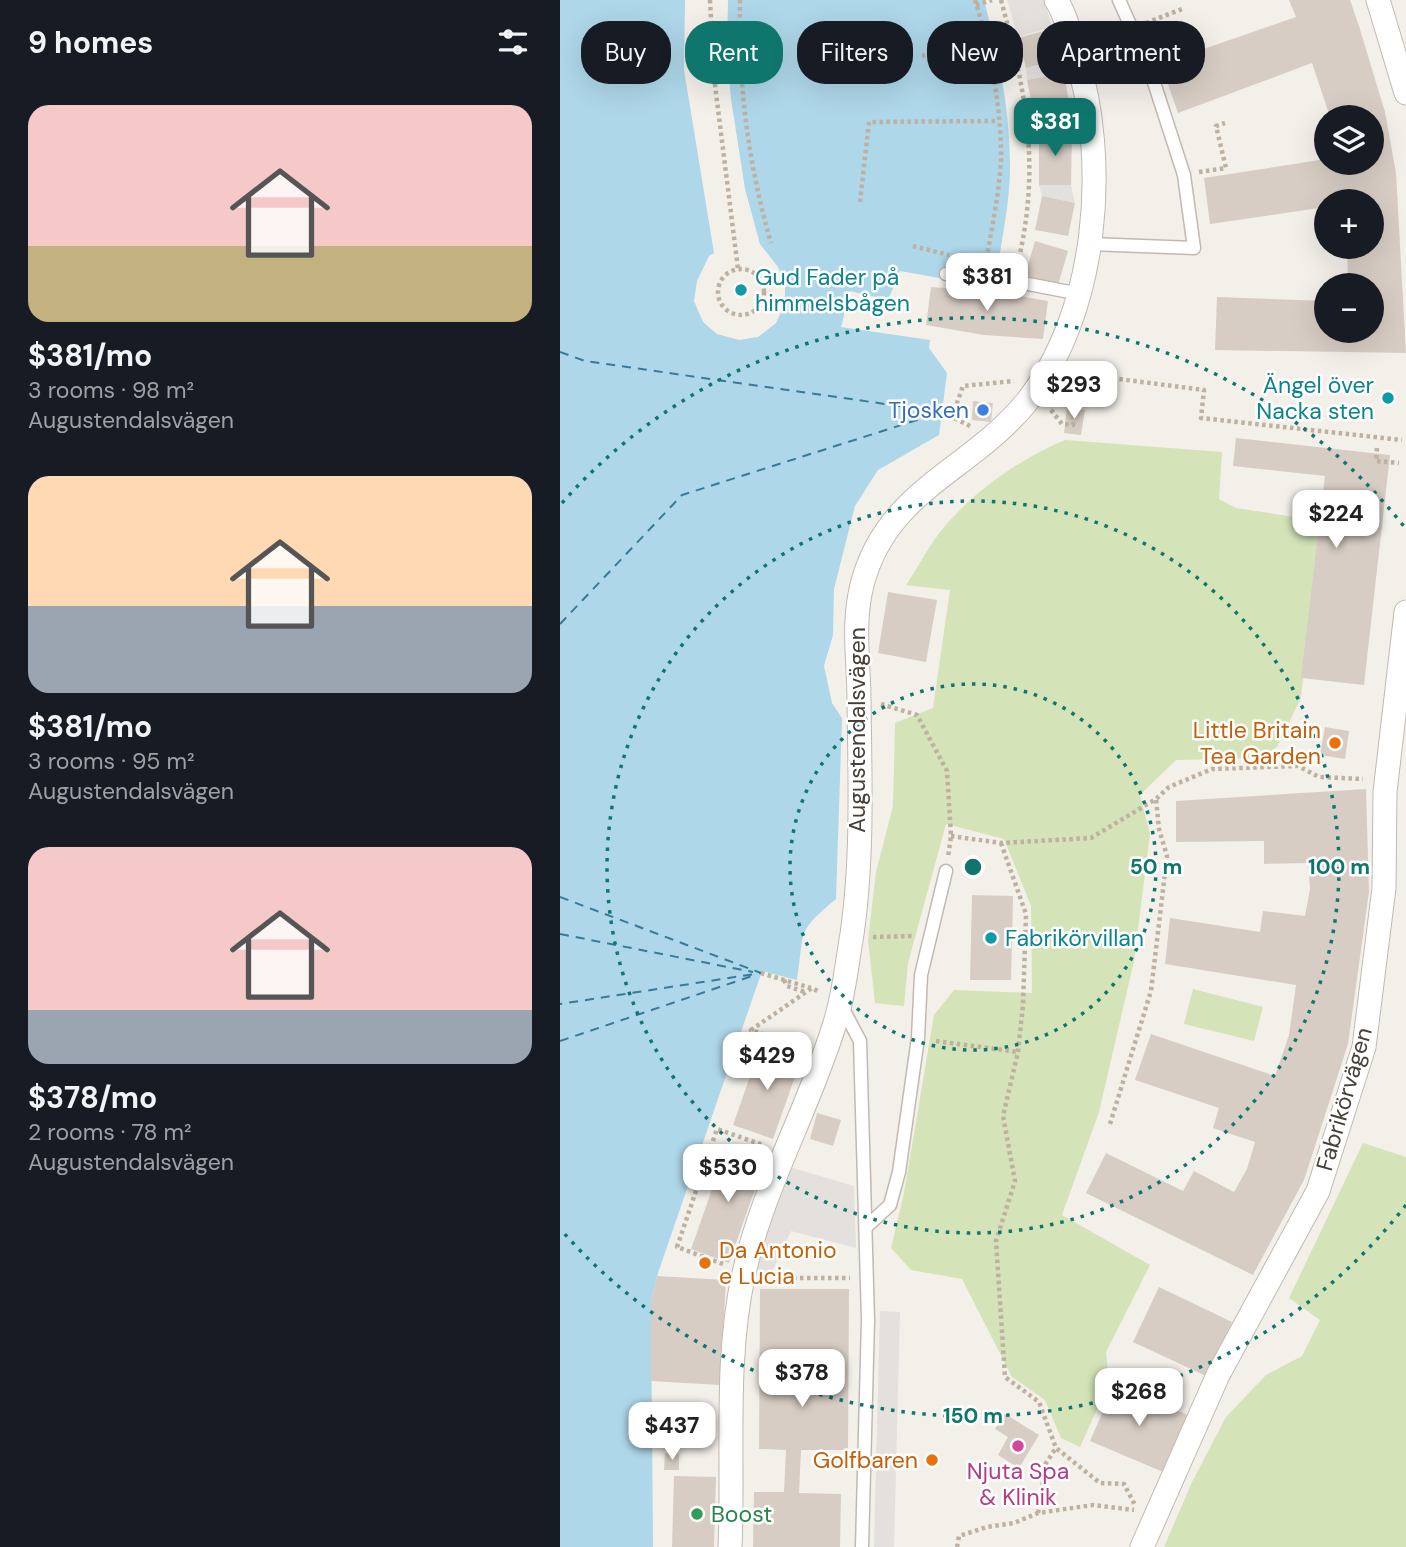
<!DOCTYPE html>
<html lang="en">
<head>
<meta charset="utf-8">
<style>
	body { margin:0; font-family:"DM Sans",sans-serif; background:#20242c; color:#f1f3f6; height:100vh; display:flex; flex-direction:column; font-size:26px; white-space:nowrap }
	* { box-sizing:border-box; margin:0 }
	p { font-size:23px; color:#9ea1a6 }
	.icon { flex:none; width:38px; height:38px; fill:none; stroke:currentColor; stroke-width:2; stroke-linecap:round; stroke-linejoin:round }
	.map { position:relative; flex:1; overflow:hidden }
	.side { display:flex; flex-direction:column; background:#171b24; width:560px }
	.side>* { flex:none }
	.top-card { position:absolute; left:21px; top:21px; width:665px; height:63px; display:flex; gap:14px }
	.buttons { position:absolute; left:754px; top:105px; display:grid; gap:14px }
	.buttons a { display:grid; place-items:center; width:70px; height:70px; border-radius:50%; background:#171b24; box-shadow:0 7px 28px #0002; font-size:35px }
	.price { position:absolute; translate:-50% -60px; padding:0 16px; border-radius:14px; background:#fff; color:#222; font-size:23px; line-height:46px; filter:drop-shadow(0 2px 4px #0008) }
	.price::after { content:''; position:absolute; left:50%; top:42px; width:21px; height:16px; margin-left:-10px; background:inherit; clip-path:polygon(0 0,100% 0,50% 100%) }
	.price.selected { background:#0f766e; color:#fff }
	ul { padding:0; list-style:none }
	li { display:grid; align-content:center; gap:14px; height:371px; padding:0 28px }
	li span { display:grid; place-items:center; height:217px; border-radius:21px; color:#555 }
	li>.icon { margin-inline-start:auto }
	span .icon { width:126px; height:126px; fill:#fffc; stroke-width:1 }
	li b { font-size:30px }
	h2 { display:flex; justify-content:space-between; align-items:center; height:84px; padding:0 28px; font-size:30px }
	.pill { padding:0 24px; border-radius:28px; background:#171b24; box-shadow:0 7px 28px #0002; font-size:24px; line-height:63px }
	.pill.selected { background:#0f766e; color:#fff }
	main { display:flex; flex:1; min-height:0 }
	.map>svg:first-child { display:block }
</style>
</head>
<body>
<main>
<section class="side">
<h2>9 homes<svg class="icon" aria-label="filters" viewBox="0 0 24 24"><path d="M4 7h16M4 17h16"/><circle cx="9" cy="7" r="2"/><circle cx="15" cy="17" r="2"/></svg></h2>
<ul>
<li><span style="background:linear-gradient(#f6c9c9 65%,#c2b280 0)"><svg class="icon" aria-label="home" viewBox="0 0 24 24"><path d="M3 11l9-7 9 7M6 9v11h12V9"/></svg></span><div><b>$381/mo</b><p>3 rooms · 98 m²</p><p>Augustendalsvägen</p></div></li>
<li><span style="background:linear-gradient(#ffd9b3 60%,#9aa5b1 0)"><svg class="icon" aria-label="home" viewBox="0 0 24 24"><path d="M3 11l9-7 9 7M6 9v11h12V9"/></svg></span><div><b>$381/mo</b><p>3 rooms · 95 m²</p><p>Augustendalsvägen</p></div></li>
<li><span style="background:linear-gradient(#f6c9c9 75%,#9aa5b1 0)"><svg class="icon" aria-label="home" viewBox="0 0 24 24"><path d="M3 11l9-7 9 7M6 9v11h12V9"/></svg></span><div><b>$378/mo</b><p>2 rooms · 78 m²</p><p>Augustendalsvägen</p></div></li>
</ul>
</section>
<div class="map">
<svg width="846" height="1547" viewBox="0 0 846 1547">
	<rect width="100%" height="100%" fill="#f3f0ea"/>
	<g fill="#d4e3b8">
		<path d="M 505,440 L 662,452 L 659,499 L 676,508 L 760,521 L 741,698 L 717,747 L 701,758 L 616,760 L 580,795 L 590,834 L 574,961 L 539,1112 L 502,1215 L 590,1265 L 546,1352 L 549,1383 L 520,1447 L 501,1438 L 485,1400 L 452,1377 L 402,1279 L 351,1270 L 331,1248 L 344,1193 L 374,1015 L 394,990 L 472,993 L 471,906 L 444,839 L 386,824 L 348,963 L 344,1006 L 315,1003 L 308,940 L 316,872 L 333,806 L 335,723 L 373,708 L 390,590 L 346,585 C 359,566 370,543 385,526 C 417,489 460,459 505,440 Z"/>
		<polygon points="633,989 703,1007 694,1041 624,1024"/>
		<polygon points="803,1143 846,1157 846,1547 604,1547 632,1482 666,1417 706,1375 742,1356 760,1320 729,1298"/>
	</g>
	<g fill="#e3e0de">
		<polygon points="447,0 484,0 492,27 458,37"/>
		<polygon points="499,59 504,73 467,80 466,68"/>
		<polygon points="510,108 512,131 479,131 478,114"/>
		<polygon points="479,185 511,185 515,203 482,196"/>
		<polygon points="219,1164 294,1186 296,1248 231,1231 210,1276 184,1265"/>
		<polygon points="320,1311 340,1312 334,1547 314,1547"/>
	</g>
	<path fill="#aed7e9" d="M 0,0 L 424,0 C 438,53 449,104 450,160 C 451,198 442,236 437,273 L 387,266 L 385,279 L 340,271 L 328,300 L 290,291 L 281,327 L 370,340 L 369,348 L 387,373 L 379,435 L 318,470 L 295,506 L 274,589 L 273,635 L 264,666 L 272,703 L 282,718 L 276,899 C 235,933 245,931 237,980 L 202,971 L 97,1276 L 91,1302 L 93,1547 L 0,1547 Z"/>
	<polygon fill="#f3f0ea" points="125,0 168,0 167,53 171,99 185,189 200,244 218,267 225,284 225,304 216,323 198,337 179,340 157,334 143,322 134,301 137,281 149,256 154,253 124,70"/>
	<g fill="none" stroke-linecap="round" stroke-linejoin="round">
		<g stroke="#397a99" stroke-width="2" stroke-dasharray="9 7" stroke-linecap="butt">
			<polyline points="0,352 25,361 381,412"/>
			<polyline points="0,624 122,495 382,412"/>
			<polyline points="0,897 201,973 0,1004"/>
			<polyline points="0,934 193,972"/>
			<polyline points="0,1041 195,975"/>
		</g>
	</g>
	<g fill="#d7cdc4">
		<polygon points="729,0 790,0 799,26 825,112 836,173 846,353 655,350 657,297 766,301 766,331 812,331 812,285 788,285 787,247 812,247 812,201 766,201 766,207 650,224 644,178 766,159 766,163 812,163 812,117 770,117 752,63 618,113 601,64 736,17"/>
		<polygon points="491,29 499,59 466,68 458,38"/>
		<polygon points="504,73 510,108 474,115 467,80"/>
		<polygon points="479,131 512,131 511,185 479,185"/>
		<polygon points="482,196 515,203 508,236 475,230"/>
		<polygon points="475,241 508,251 498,285 465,275"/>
		<polygon points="371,287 429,291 488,301 483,339 424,335 366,325"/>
		<polygon points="413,401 433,403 431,422 412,420"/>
		<polygon points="507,408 525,410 521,435 504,433"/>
		<polygon points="676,438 830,455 804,685 741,678 765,476 673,466"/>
		<polygon points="328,592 377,600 366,662 318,653"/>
		<polygon points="765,727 789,731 785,759 760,755"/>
		<polygon points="806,789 809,892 788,1044 744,1180 693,1275 526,1193 546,1153 623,1191 634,1171 674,1192 687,1169 695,1142 653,1128 659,1108 575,1080 591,1034 715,1076 729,1035 736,985 605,964 610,918 700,932 703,911 745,916 750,889 748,863 704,864 704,841 616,842 616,801"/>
		<polygon points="412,895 453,896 451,980 410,980"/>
		<polygon points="201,1045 241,1060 213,1139 173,1125"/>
		<polygon points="257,1113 281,1120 273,1146 250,1139"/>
		<polygon points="168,1144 206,1158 169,1263 131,1249"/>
		<polygon points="97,1276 166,1280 160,1385 91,1381 91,1302"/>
		<polygon points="599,1287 672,1322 646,1376 573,1342"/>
		<polygon points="200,1289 289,1289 288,1450 241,1450 239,1493 281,1494 280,1547 193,1547 194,1492 224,1492 226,1450 199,1449"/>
		<polygon points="555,1384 628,1415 603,1472 530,1441"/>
		<polygon points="445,1414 479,1435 459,1468 438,1455 448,1437 435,1429"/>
		<polygon points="105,1453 119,1454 119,1470 104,1470"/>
		<polygon points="114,1476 156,1477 154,1547 112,1547"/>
	</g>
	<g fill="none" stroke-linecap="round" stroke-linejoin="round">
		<g stroke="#c1b9b1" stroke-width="15">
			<g id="service">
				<polyline points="530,244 634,248 624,175 589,67 559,0"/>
				<polyline points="386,274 453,281 520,294"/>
				<polyline points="281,1005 300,1041 308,1320 302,1547"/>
				<polyline points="306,1227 330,1205 339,1172 358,1038 361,975 386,871"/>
			</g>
		</g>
		<g stroke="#c1b9b1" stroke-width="25">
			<g id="minor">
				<polyline points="818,0 846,93"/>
				<path d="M 170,1547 C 174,1457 164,1361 184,1273 C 203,1187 249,1108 275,1023 C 284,995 287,963 292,934 C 303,858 300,777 299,701 C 299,661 292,625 302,585 C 326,491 408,472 465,404 C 538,314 550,162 516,55 C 510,37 507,16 496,0"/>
				<polyline points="582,1547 658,1375 758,1191 804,1047 824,888 825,792 846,612"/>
			</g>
		</g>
		<g stroke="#beb1a0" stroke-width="4.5" stroke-dasharray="3.5 3.5" stroke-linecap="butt">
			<polyline points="150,0 154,77 178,269"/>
			<path d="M 180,0 C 178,84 188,163 211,243"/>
			<path d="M 415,0 C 430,46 442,111 441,160 C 439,194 432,227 426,261"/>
			<path d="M 441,0 C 467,96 481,168 457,267"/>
			<polyline points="416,5 432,0"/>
			<polyline points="586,23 622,9"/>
			<polyline points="362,56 426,39"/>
			<polyline points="639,172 666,168 656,126 665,123"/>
			<polyline points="300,202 309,122 437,121"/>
			<polyline points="353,246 389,255"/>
			<circle cx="181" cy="292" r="23"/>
			<polyline points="512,375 513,373 644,390 641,418 842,440"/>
			<polyline points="491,410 502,424 513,425 514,414"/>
			<polyline points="382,412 410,426"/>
			<polyline points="392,417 403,386 454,381"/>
			<polyline points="817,448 816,461 839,463"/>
			<polyline points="321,704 357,715 387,771 391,836 388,857"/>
			<polyline points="391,836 441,843 531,838 596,799 609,787 652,769 738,766 759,777 803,779"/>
			<polyline points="441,843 466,914 463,1005 458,1052 443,1116 455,1181 436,1241 445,1377 479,1402 496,1448 540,1483 564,1484 576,1507"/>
			<polyline points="313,937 353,936"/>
			<polyline points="201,973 251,988"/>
			<polyline points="224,980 227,986 245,992"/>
			<polyline points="376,1041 458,1052"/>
			<polyline points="244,1049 191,1030 252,988 259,992"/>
			<polyline points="550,1124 591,991 607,856 599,829 596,799"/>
			<polyline points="163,1264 117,1247 157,1129 203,1145"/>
			<polyline points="205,1278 290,1278"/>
			<polyline points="478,1513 486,1463 496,1448"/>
			<polyline points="397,1547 399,1536 427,1527 454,1523 478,1513 533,1505 574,1510"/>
		</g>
		<use href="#service" stroke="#fff" stroke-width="12"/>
		<use href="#minor" stroke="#fff" stroke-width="23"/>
	</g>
	<g fill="none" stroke="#0f766e" stroke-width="3.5" stroke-dasharray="3.5 7">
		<circle cx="413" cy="867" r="183"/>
		<circle cx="413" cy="867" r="366"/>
		<path d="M846 1205A549 549 0 0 1 2 1231M2 503A549 549 0 0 1 846 529"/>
	</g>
	<g fill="#0f9aa8" stroke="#fff" stroke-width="2.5">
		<circle cx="181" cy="290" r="7"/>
		<circle cx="828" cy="398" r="7"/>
		<circle cx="431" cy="938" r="7"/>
	</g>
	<circle fill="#3f7fe0" stroke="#fff" stroke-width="2.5" cx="423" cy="410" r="7"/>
	<g fill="#e8710a" stroke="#fff" stroke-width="2.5">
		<circle cx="775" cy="743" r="7"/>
		<circle cx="145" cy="1263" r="7"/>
		<circle cx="372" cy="1460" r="7"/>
	</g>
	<circle fill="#d1479c" stroke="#fff" stroke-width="2.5" cx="458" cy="1446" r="7"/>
	<circle fill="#2e9e5b" stroke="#fff" stroke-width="2.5" cx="137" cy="1514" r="7"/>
	<g text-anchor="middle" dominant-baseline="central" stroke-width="5" stroke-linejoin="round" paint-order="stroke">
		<g font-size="23" fill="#0d838f" stroke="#fff" text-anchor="start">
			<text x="195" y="277">Gud Fader på<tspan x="195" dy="26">himmelsbågen</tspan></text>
			<text x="814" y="385" text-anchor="end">Ängel över<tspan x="814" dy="26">Nacka sten</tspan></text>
			<text x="445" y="938">Fabrikörvillan</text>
		</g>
		<g font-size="23" fill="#366cbe" stroke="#fff" text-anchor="end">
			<text x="409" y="410">Tjosken</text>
		</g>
		<g font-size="23" fill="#474039" stroke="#fff">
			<text transform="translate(297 730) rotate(-90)">Augustendalsvägen</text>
			<text transform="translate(784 1099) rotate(-74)">Fabrikörvägen</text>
		</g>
		<g font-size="23" fill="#c56008" stroke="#fff" text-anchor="end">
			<text x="761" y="730">Little Britain<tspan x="761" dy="26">Tea Garden</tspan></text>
			<text x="159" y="1250" text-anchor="start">Da Antonio<tspan x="159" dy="26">e Lucia</tspan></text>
			<text x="358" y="1460">Golfbaren</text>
		</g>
		<g font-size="23" fill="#b23c85" stroke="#fff">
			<text x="458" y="1471">Njuta Spa<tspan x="458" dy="26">&amp; Klinik</tspan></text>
		</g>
		<g font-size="23" fill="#27864d" stroke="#fff" text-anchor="start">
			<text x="151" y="1514">Boost</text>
		</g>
	</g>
	<circle cx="413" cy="867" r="10" fill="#0f766e" stroke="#fff" stroke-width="3.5"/>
	<g font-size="21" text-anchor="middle" font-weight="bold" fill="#0f766e" stroke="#fff" stroke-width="5" stroke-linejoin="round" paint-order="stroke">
		<text x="596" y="874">50 m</text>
		<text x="779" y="874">100 m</text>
		<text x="413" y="1423">150 m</text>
	</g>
</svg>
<div class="buttons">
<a><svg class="icon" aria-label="layers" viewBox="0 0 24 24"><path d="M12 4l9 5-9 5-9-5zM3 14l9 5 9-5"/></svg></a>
<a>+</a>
<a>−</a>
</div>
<b class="price selected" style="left:495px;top:158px">$381</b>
<b class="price" style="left:427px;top:313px">$381</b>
<b class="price" style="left:514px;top:421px">$293</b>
<b class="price" style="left:776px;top:550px">$224</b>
<b class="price" style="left:207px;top:1092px">$429</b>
<b class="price" style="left:168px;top:1204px">$530</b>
<b class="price" style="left:242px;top:1409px">$378</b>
<b class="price" style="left:579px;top:1428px">$268</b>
<b class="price" style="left:112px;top:1462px">$437</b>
<div class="top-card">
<a class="pill">Buy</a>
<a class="pill selected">Rent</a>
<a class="pill">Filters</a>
<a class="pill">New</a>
<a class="pill">Apartment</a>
</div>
</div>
</main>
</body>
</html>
